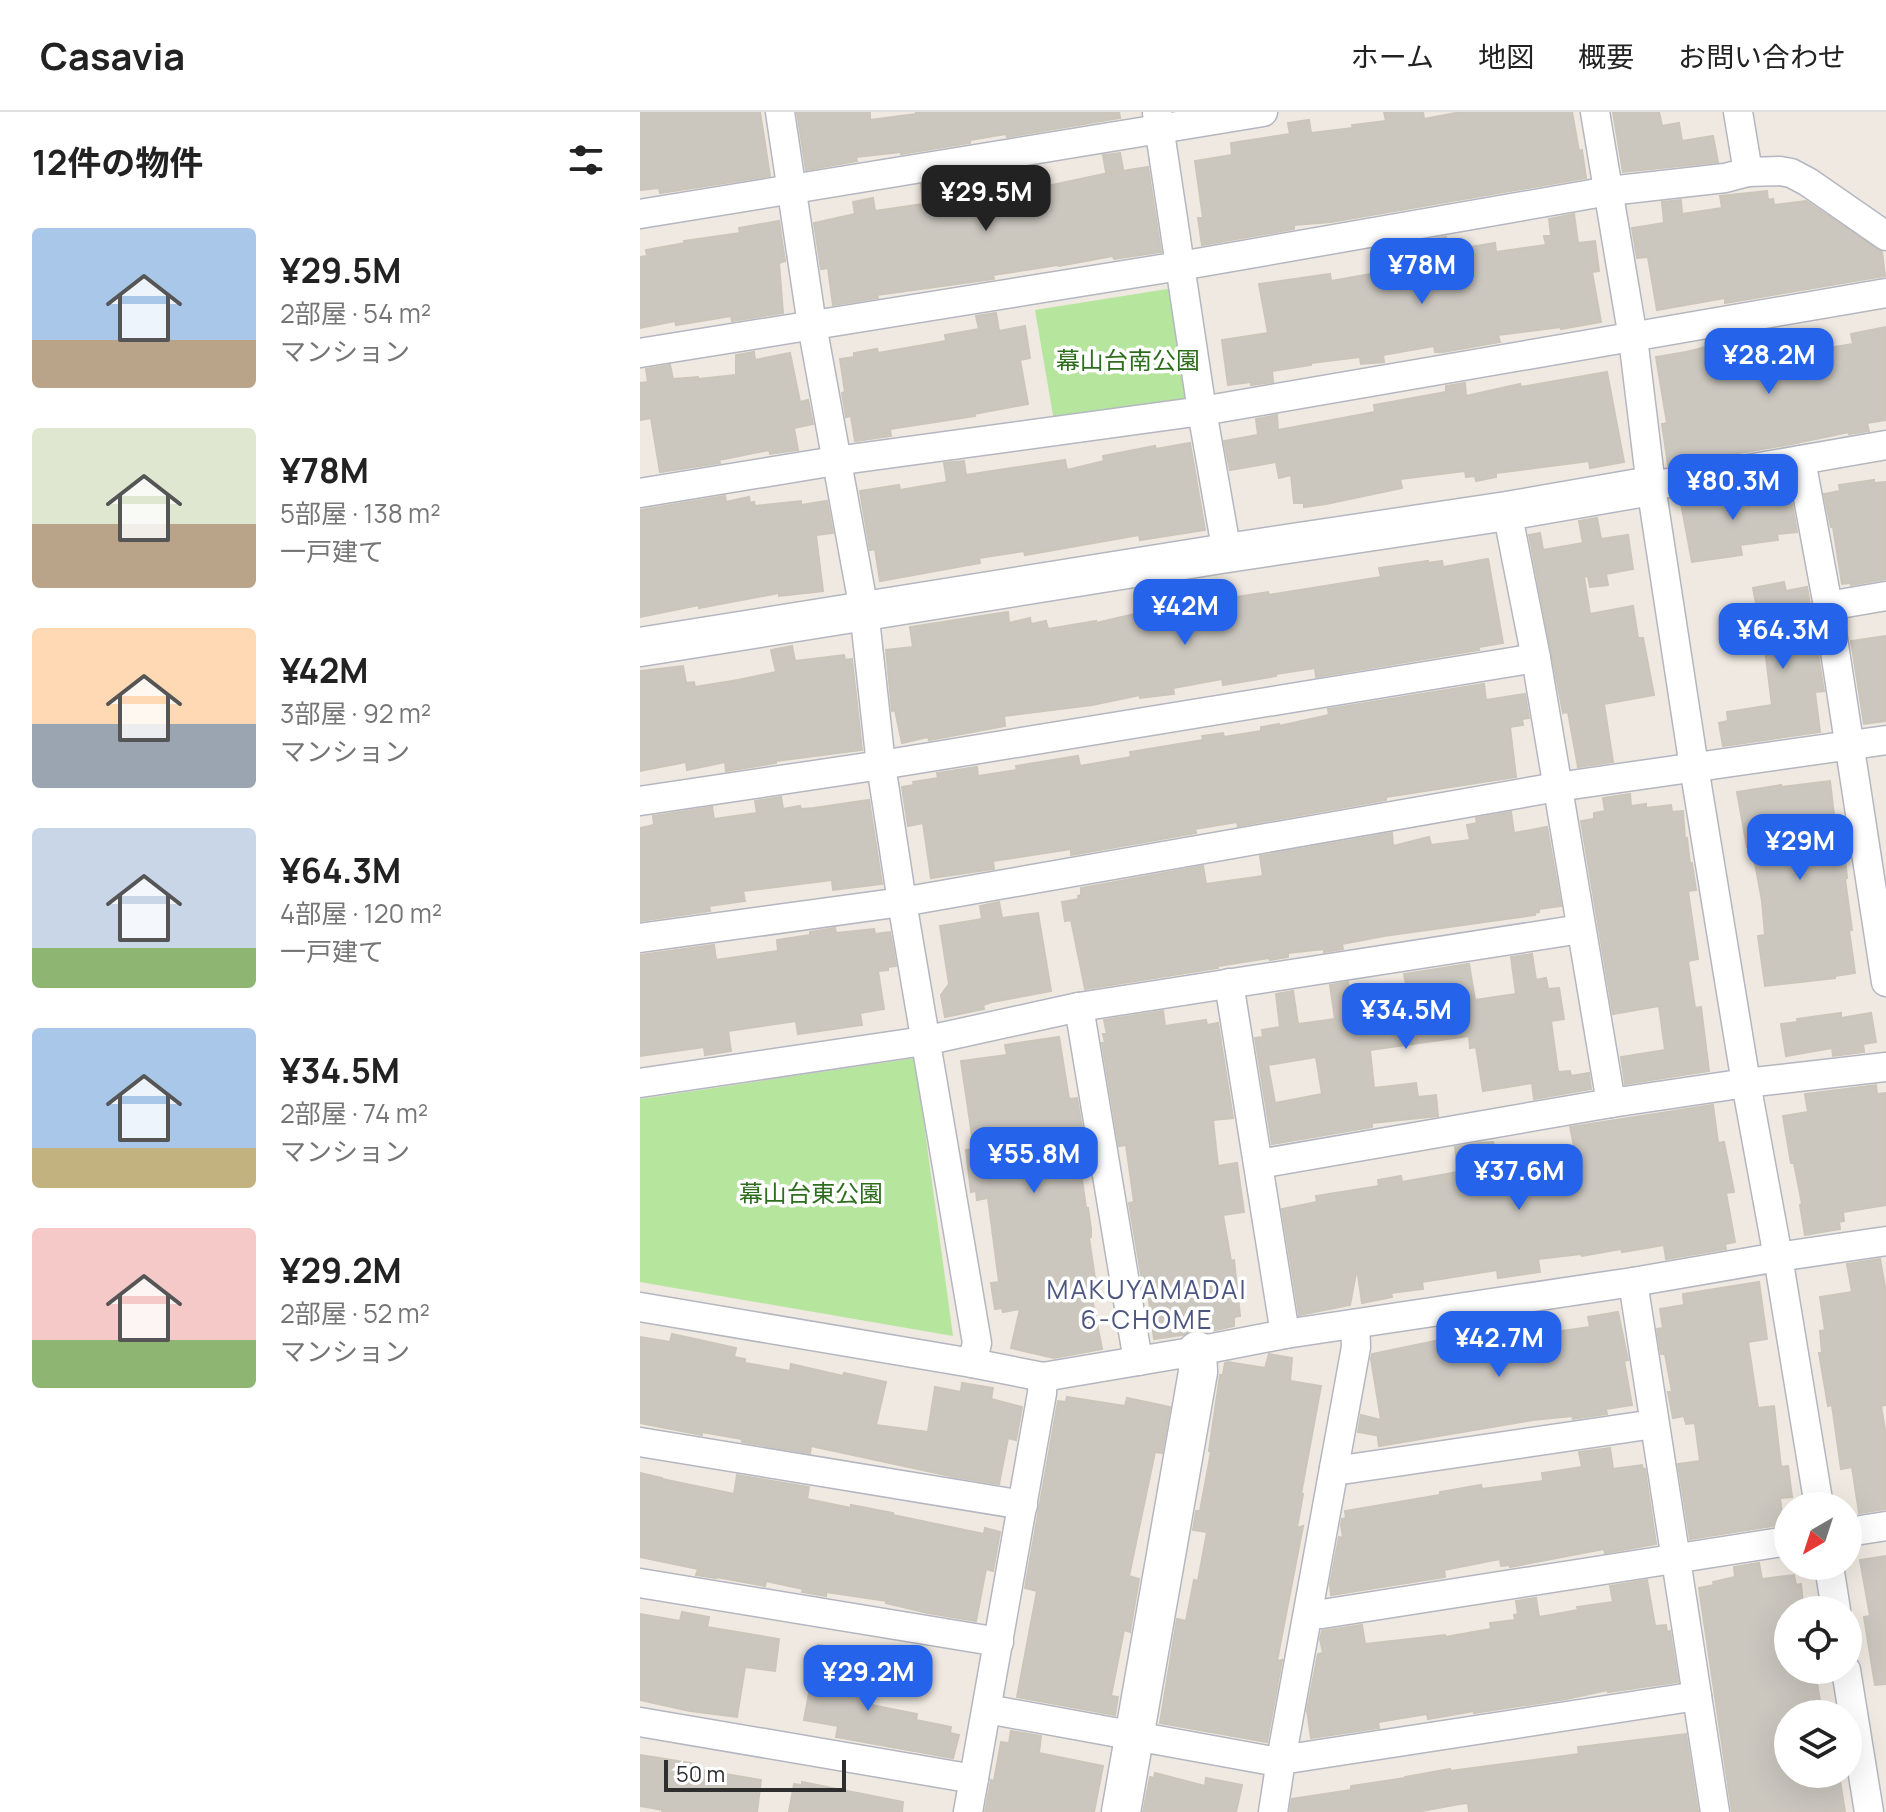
<!DOCTYPE html>
<html lang="ja">
<head>
<meta charset="utf-8">
<style>
	body { margin:0; font-family:Manrope,"Noto Sans JP",sans-serif; background:#f6f6f6; color:#222; height:100vh; display:flex; flex-direction:column; font-size:30px; white-space:nowrap }
	* { box-sizing:border-box; margin:0 }
	p { font-size:26px; color:#767676 }
	.icon { flex:none; width:44px; height:44px; fill:none; stroke:currentColor; stroke-width:2; stroke-linecap:round; stroke-linejoin:round }
	.map { position:relative; flex:1; overflow:hidden }
	.sheet { display:flex; flex-direction:column; background:#fff; width:640px }
	.sheet>* { flex:none }
	.needle { width:52px; rotate:219deg }
	.tools { position:absolute; left:1134px; top:1380px; display:grid; gap:16px }
	.tools a { display:grid; place-items:center; width:88px; height:88px; border-radius:50%; background:#fff; box-shadow:0 8px 32px #0002; font-size:40px }
	.scale { position:absolute; left:24px; bottom:20px; width:182px; box-sizing:border-box; padding-left:8px; border:4px solid #2e2e2e; border-top:0; font-size:22px; line-height:28px; white-space:nowrap; color:#2e2e2e; -webkit-text-stroke:6px #fff; paint-order:stroke }
	.price { position:absolute; translate:-50% -68px; padding:0 18px; border-radius:16px; background:#2563eb; color:#fff; font-size:26px; line-height:52px; filter:drop-shadow(0 2px 4px #0008) }
	.price::after { content:''; position:absolute; left:50%; top:48px; width:24px; height:18px; margin-left:-12px; background:inherit; clip-path:polygon(0 0,100% 0,50% 100%) }
	.price.active { background:#222; color:#fff }
	ul { padding:0; list-style:none }
	li { display:flex; align-items:center; gap:24px; height:200px; padding:0 32px }
	li span { display:grid; place-items:center; flex:none; width:224px; height:160px; border-radius:8px; color:#555 }
	li>.icon { margin-inline-start:auto }
	span .icon { width:96px; height:96px; fill:#fffc; stroke-width:1 }
	li b { font-size:34px }
	h2 { display:flex; justify-content:space-between; align-items:center; height:96px; padding:0 32px; font-size:34px }
	header { display:flex; align-items:center; gap:48px; box-sizing:border-box; height:112px; padding:0 40px; background:#fff; border-bottom:2px solid #e0e0e0 }
	header strong { font-size:38px }
	nav { display:flex; gap:44px; margin-inline-start:auto; font-size:28px }
	main { display:flex; flex:1; min-height:0 }
	.map>svg:first-child { display:block }
</style>
</head>
<body>
<header>
<strong>Casavia</strong>
<nav><a>ホーム</a><a>地図</a><a>概要</a><a>お問い合わせ</a></nav>
</header>
<main>
<section class="sheet">
<h2>12件の物件<svg class="icon" aria-label="filters" viewBox="0 0 24 24"><path d="M4 7h16M4 17h16"/><circle cx="9" cy="7" r="2"/><circle cx="15" cy="17" r="2"/></svg></h2>
<ul>
<li><span style="background:linear-gradient(#a9c7e8 70%,#b9a48a 0)"><svg class="icon" aria-label="home" viewBox="0 0 24 24"><path d="M3 11l9-7 9 7M6 9v11h12V9"/></svg></span><div><b>¥29.5M</b><p>2部屋 · 54 m²</p><p>マンション</p></div></li>
<li><span style="background:linear-gradient(#dfe7d0 60%,#b9a48a 0)"><svg class="icon" aria-label="home" viewBox="0 0 24 24"><path d="M3 11l9-7 9 7M6 9v11h12V9"/></svg></span><div><b>¥78M</b><p>5部屋 · 138 m²</p><p>一戸建て</p></div></li>
<li><span style="background:linear-gradient(#ffd9b3 60%,#9aa5b1 0)"><svg class="icon" aria-label="home" viewBox="0 0 24 24"><path d="M3 11l9-7 9 7M6 9v11h12V9"/></svg></span><div><b>¥42M</b><p>3部屋 · 92 m²</p><p>マンション</p></div></li>
<li><span style="background:linear-gradient(#c9d6e8 75%,#8fb573 0)"><svg class="icon" aria-label="home" viewBox="0 0 24 24"><path d="M3 11l9-7 9 7M6 9v11h12V9"/></svg></span><div><b>¥64.3M</b><p>4部屋 · 120 m²</p><p>一戸建て</p></div></li>
<li><span style="background:linear-gradient(#a9c7e8 75%,#c2b280 0)"><svg class="icon" aria-label="home" viewBox="0 0 24 24"><path d="M3 11l9-7 9 7M6 9v11h12V9"/></svg></span><div><b>¥34.5M</b><p>2部屋 · 74 m²</p><p>マンション</p></div></li>
<li><span style="background:linear-gradient(#f6c9c9 70%,#8fb573 0)"><svg class="icon" aria-label="home" viewBox="0 0 24 24"><path d="M3 11l9-7 9 7M6 9v11h12V9"/></svg></span><div><b>¥29.2M</b><p>2部屋 · 52 m²</p><p>マンション</p></div></li>
</ul>
</section>
<div class="map">
<svg width="1246" height="1700" viewBox="0 0 1246 1700">
	<rect width="100%" height="100%" fill="#efe9e1"/>
	<g fill="#b6e59e">
		<polygon points="540,175 562,299 416,321 395,198"/>
		<polygon points="275,946 313,1224 0,1170 0,987"/>
	</g>
	<g fill="#cbc7bf" stroke="#cbc5ba" stroke-width="2" fill-rule="evenodd">
		<polygon points="0,0 120,0 130,64 20,81 19,76 0,78"/>
		<polygon points="157,0 230,0 230,8 276,2 276,0 479,0 480,6 367,25 366,22 330,28 330,31 261,42 261,40 216,45 217,49 166,58"/>
		<polygon points="744,0 783,0 784,7 821,0 932,0 939,39 942,38 946,66 691,110 654,113 654,117 562,133 558,106 563,106 555,49 592,43 591,31 650,22 648,11 669,8 671,21 713,16 712,13 746,9"/>
		<polygon points="973,0 1019,0 1022,14 1039,11 1042,29 1073,24 1078,50 983,60"/>
		<polygon points="480,41 483,57 466,60 463,43"/>
		<polygon points="393,55 398,76 464,62 508,55 521,140 474,147 473,144 419,154 418,153 353,163 354,167 237,183 238,186 193,193 188,156 181,157 174,111 215,102 213,90 233,86 235,99 283,92 281,73 329,65 331,83 378,77 374,58"/>
		<polygon points="1127,79 1128,88 1133,87 1134,93 1166,89 1242,140 1245,164 1085,191 1085,186 1017,198 1008,145 997,146 992,116 1024,111 1022,90 1041,88 1042,102 1082,96 1080,84"/>
		<polygon points="934,102 938,131 955,129 959,159 952,160 961,210 921,217 921,215 858,223 860,230 803,240 795,240 794,234 743,243 744,250 721,252 720,245 671,251 671,253 632,259 633,270 611,273 611,270 588,273 582,228 628,221 619,172 690,162 691,169 764,156 763,150 788,147 786,128 806,125 807,139 855,131 856,140 906,133 904,124 911,124 909,107"/>
		<polygon points="139,109 145,149 139,151 143,201 92,209 91,204 36,213 35,209 0,216 0,145 7,144 6,138 45,131 44,129 100,121 99,116"/>
		<polygon points="356,201 359,219 385,214 390,246 380,248 388,292 334,302 335,304 250,317 251,324 215,329 211,304 206,305 202,281 205,280 200,247 214,245 214,241 237,237 238,241 306,229 305,223 339,217 336,204"/>
		<polygon points="1246,215 1246,308 1227,311 1229,319 1209,322 1209,320 1152,332 1028,353 1022,312 1027,311 1016,245 1046,240 1090,229 1089,225 1111,221 1114,243 1116,243 1116,246 1171,239 1213,232 1211,222"/>
		<polygon points="114,240 115,248 150,241 160,290 168,288 173,312 154,316 158,338 130,342 129,338 79,348 80,351 20,360 11,306 0,308 0,271 8,270 6,257 30,253 33,267 58,265 58,267 96,263 96,243"/>
		<polygon points="967,260 984,350 950,356 949,349 856,361 856,365 836,369 835,364 826,365 825,359 760,367 762,376 686,392 664,395 664,391 654,391 651,363 639,366 636,350 590,358 584,329 618,323 616,307 637,303 638,318 735,300 734,293 806,280 806,274 825,271 826,284 880,272 881,275"/>
		<polygon points="550,331 565,418 500,428 499,423 385,443 384,439 339,446 340,451 240,469 235,437 230,438 220,379 259,373 260,378 307,370 304,351 324,349 326,363 425,348 427,358 464,349 463,344 515,334 516,337"/>
		<polygon points="1234,368 1234,371 1246,370 1246,467 1211,473 1211,471 1202,472 1193,415 1191,415 1184,382 1200,379 1199,373"/>
		<polygon points="1113,373 1116,390 1142,387 1142,393 1152,392 1157,420 1137,422 1138,428 1100,433 1102,443 1052,450 1040,386"/>
		<polygon points="85,384 86,390 109,385 110,391 114,390 115,394 161,389 161,393 187,389 193,421 176,423 183,479 139,484 139,481 59,496 59,493 0,505 0,398"/>
		<polygon points="957,406 961,427 988,423 993,457 966,462 968,473 950,475 948,464 944,465 950,502 993,494 998,526 1003,526 1014,583 964,592 973,650 938,655 928,600 923,601 889,423 900,421 903,438 943,431 939,409"/>
		<polygon points="848,447 863,531 839,535 839,538 676,565 675,556 636,562 636,564 583,573 582,567 533,576 534,582 500,586 500,583 452,593 364,604 365,614 289,628 288,625 262,631 255,598 252,599 246,538 273,535 270,515 368,500 369,511 390,506 391,512 406,509 408,517 456,509 456,511 512,498 628,480 629,483 741,465 739,456 788,449 788,451 802,449 803,455"/>
		<polygon points="1144,470 1146,479 1167,475 1184,579 1175,580 1180,620 1083,634 1079,611 1088,609 1087,600 1132,593 1123,522 1122,523 1113,476"/>
		<polygon points="1246,524 1246,609 1224,612 1211,529"/>
		<polygon points="152,534 155,549 204,543 205,548 212,547 222,638 136,649 136,651 86,659 85,650 47,658 46,650 0,659 0,559 43,554 46,571 54,570 55,575 98,568 136,560 131,538"/>
		<polygon points="844,572 846,588 885,582 889,606 882,607 883,613 870,615 876,665 746,685 746,688 598,714 597,710 555,717 556,721 431,743 431,737 353,749 354,757 291,766 283,711 268,714 262,675 274,673 273,670 298,666 297,661 337,655 338,664 377,658 376,654 438,644 440,654 491,645 490,640 563,628 562,624 583,621 584,625 621,619 621,615 639,612 639,614 689,603 688,597"/>
		<polygon points="1190,669 1194,703 1200,703 1207,766 1205,767 1212,818 1209,818 1215,861 1195,864 1195,866 1125,874 1118,824 1125,823 1122,789 1112,735 1107,735 1097,680 1141,673 1141,675"/>
		<polygon points="990,682 991,694 1006,692 1006,696 1031,693 1032,700 1043,699 1045,727 1047,726 1050,751 1052,751 1056,778 1048,779 1058,847 1048,849 1055,896 1061,895 1069,959 985,972 981,945 1025,938 1019,894 973,902 941,709 954,707 954,701 965,699 963,686"/>
		<polygon points="141,685 143,697 160,694 161,697 174,696 229,688 242,772 193,778 192,768 103,779 105,789 69,794 70,799 0,809 0,716 14,713 13,704 72,695 74,707 117,701 115,689"/>
		<polygon points="871,700 874,721 907,715 921,794 899,797 899,800 895,801 895,803 744,824 702,832 703,837 684,840 684,837 648,841 648,845 630,848 629,846 578,854 578,856 445,877 431,808 425,809 422,790 439,787 438,784 441,783 441,776 563,754 566,772 623,764 620,744 752,721 753,734 789,725 791,733 830,728 827,713 837,711 836,706"/>
		<polygon points="359,790 362,806 398,801 411,879 352,890 343,893 344,897 305,905 301,883 309,872 300,814 342,807 340,794"/>
		<polygon points="195,816 196,821 234,817 235,822 250,820 256,854 248,855 248,858 238,859 244,897 220,901 222,913 158,922 156,909 88,919 91,939 65,943 64,935 0,944 0,843 74,833 76,848 138,839 137,828 170,823 170,820"/>
		<path d="M 892,842 L 896,868 L 906,866 L 908,877 L 919,876 L 924,907 L 911,909 L 918,960 L 930,959 L 931,964 L 949,961 L 951,977 L 894,987 L 892,971 L 843,979 L 836,935 L 830,936 L 829,924 L 730,938 L 734,976 L 776,971 L 778,985 L 796,983 L 798,1004 L 732,1011 L 732,1015 L 632,1032 L 615,926 L 623,925 L 622,918 L 640,915 L 636,882 L 653,879 L 658,912 L 695,907 L 690,873 L 708,870 L 713,904 L 771,897 L 764,862 L 829,852 L 835,888 L 876,882 L 871,845 ZM 676,945 L 682,982 L 635,991 L 628,953 Z"/>
		<polygon points="523,899 525,914 566,908 567,913 578,911 593,1006 573,1008 578,1054 597,1051 604,1100 583,1103 591,1149 594,1148 600,1204 594,1205 594,1214 567,1220 555,1217 542,1223 514,1227 507,1173 503,1174 489,1091 494,1090 486,1033 479,1034 462,931 465,931 463,922 467,922 464,908"/>
		<polygon points="1201,901 1201,906 1231,901 1236,930 1223,932 1224,940 1193,944 1192,936 1146,944 1141,912 1158,910 1157,907"/>
		<polygon points="419,925 429,987 437,986 446,1039 441,1040 443,1054 440,1054 446,1096 448,1096 451,1117 451,1125 449,1126 457,1180 451,1181 462,1237 414,1246 371,1236 380,1197 363,1200 362,1196 355,1197 351,1171 359,1170 348,1086 337,1088 336,1079 331,1080 326,1038 334,1037 321,949 367,943 365,933"/>
		<polygon points="1236,973 1237,982 1246,981 1246,1093 1203,1100 1204,1109 1199,1110 1200,1117 1165,1123 1160,1093 1162,1092 1154,1051 1151,1051 1143,1004 1168,1000 1165,982"/>
		<polygon points="1073,993 1078,1031 1084,1030 1094,1080 1086,1081 1095,1130 1085,1132 1086,1137 1026,1147 1024,1133 982,1140 981,1137 942,1144 941,1142 898,1147 900,1160 858,1166 857,1158 782,1170 783,1177 751,1181 752,1185 722,1191 717,1156 710,1193 659,1203 642,1097 677,1090 676,1084 739,1074 738,1068 761,1064 762,1070 818,1060 815,1035 838,1031 853,1030 860,1060 874,1057 877,1060 938,1053 930,1015"/>
		<polygon points="1240,1147 1246,1180 1246,1293 1241,1294 1246,1324 1246,1397 1219,1401 1212,1355 1201,1357 1192,1293 1188,1294 1179,1241 1182,1241 1180,1219 1185,1218 1180,1185 1212,1180 1207,1152"/>
		<polygon points="1119,1170 1127,1227 1108,1230 1118,1296 1134,1294 1141,1355 1148,1354 1152,1385 1140,1386 1142,1402 1138,1403 1139,1413 1050,1427 1038,1352 1060,1349 1055,1311 1046,1312 1044,1304 1033,1306 1028,1280 1032,1280 1025,1242 1021,1242 1017,1217 1023,1216 1020,1197 1044,1193 1043,1182"/>
		<polygon points="978,1200 988,1248 984,1249 992,1293 966,1297 967,1302 933,1307 932,1304 893,1308 739,1334 737,1319 736,1323 718,1320 721,1303 741,1308 731,1247 732,1242 843,1219 842,1210 897,1202 901,1222 950,1215 948,1205"/>
		<polygon points="32,1222 96,1236 94,1245 105,1247 105,1251 150,1259 151,1252 203,1264 204,1261 246,1270 236,1313 288,1320 295,1275 321,1280 322,1271 353,1276 351,1287 382,1295 376,1328 368,1326 359,1372 315,1365 171,1334 170,1341 102,1330 102,1327 62,1320 62,1323 0,1311 0,1225 30,1230"/>
		<polygon points="629,1242 652,1246 650,1269 681,1274 661,1382 663,1382 657,1416 663,1414 637,1549 642,1548 627,1630 520,1611 537,1507 546,1509 554,1468 558,1469 567,1420 553,1418 556,1399 560,1399 571,1340 569,1339 580,1263 583,1263 585,1251 588,1250 625,1256"/>
		<polygon points="427,1285 485,1294 487,1286 530,1295 522,1341 515,1340 489,1464 499,1467 490,1520 484,1518 471,1584 478,1585 475,1603 377,1585 397,1479 385,1476 418,1289 426,1290"/>
		<polygon points="970,1336 973,1357 1002,1353 1003,1357 1005,1357 1016,1432 965,1441 964,1437 870,1455 870,1453 861,1454 860,1447 804,1458 805,1465 691,1483 690,1472 699,1425 703,1426 701,1413 702,1407 706,1406 705,1399 800,1383 800,1380 841,1373 842,1377 903,1369 902,1361 942,1355 939,1340"/>
		<polygon points="0,1361 22,1366 22,1367 94,1382 97,1363 169,1375 167,1387 211,1396 211,1393 253,1401 253,1403 344,1422 345,1416 360,1420 353,1459 346,1457 336,1509 288,1501 246,1491 247,1489 186,1480 186,1484 162,1480 163,1477 126,1469 125,1474 76,1465 76,1466 56,1463 58,1457 0,1445"/>
		<polygon points="1246,1444 1246,1572 1235,1573 1224,1505 1230,1504 1220,1448"/>
		<polygon points="1119,1451 1122,1467 1154,1463 1156,1473 1161,1472 1163,1492 1148,1494 1148,1558 1175,1558 1182,1602 1148,1602 1148,1662 1199,1662 1205,1700 1092,1700 1059,1476 1074,1473 1073,1470 1095,1465 1094,1455"/>
		<polygon points="1007,1468 1015,1514 1026,1513 1027,1520 1030,1519 1038,1570 968,1580 968,1578 926,1587 834,1601 834,1599 788,1607 787,1602 738,1610 739,1616 671,1626 667,1598 678,1542 683,1541 680,1527 682,1519 722,1513 725,1532 805,1523 805,1525 851,1517 850,1511 875,1508 874,1503 878,1502 876,1489 896,1486 899,1505 938,1498 937,1495 973,1490 970,1474"/>
		<polygon points="42,1500 69,1505 67,1515 139,1527 135,1559 105,1555 97,1605 50,1599 0,1588 0,1502 40,1509"/>
		<polygon points="178,1533 197,1536 196,1540 210,1542 204,1578 233,1583 231,1593 277,1602 276,1608 311,1615 310,1621 319,1623 313,1646 196,1625 198,1614 164,1608"/>
		<polygon points="371,1619 401,1624 399,1641 463,1654 454,1700 345,1700 351,1668 354,1669 361,1630 369,1631"/>
		<polygon points="1046,1622 1058,1700 829,1700 828,1691 819,1692 777,1700 650,1700 652,1687 711,1678 711,1674 765,1666 765,1665 810,1657 810,1659 939,1642 938,1635"/>
		<polygon points="0,1643 57,1652 56,1657 121,1668 117,1700 22,1700 23,1698 0,1694"/>
		<polygon points="515,1661 565,1674 566,1666 602,1673 596,1700 503,1700 510,1665 514,1666"/>
		<polygon points="162,1670 263,1690 262,1700 149,1700 154,1672 162,1673"/>
	</g>
	<g fill="none" stroke-linecap="round" stroke-linejoin="round">
		<g stroke="#b4b7c1" stroke-width="31">
			<g id="street">
				<polyline points="140,0 172,213 224,498 241,653 262,790 337,1231 332,1251"/>
				<polyline points="955,0 993,226 1011,374 1054,655 1106,971 1138,1145 1179,1394"/>
				<polyline points="1098,0 1108,60 1140,59 1151,61 1168,70 1246,124"/>
				<polyline points="517,1 562,299 587,441"/>
				<polyline points="0,102 623,0"/>
				<polyline points="0,241 540,154 969,79 1085,66 1108,60"/>
				<polyline points="1161,348 1188,494 1246,870"/>
				<polyline points="1011,374 1246,333"/>
				<polyline points="0,381 195,349 562,299 1246,181"/>
				<polyline points="867,399 896,546 971,991"/>
				<polyline points="1188,494 1246,484"/>
				<polyline points="0,689 241,653 896,546"/>
				<polyline points="0,826 262,790 917,675 1246,628"/>
				<polyline points="589,871 645,1222"/>
				<polyline points="439,895 498,1249"/>
				<polyline points="0,971 284,929 439,895 941,817"/>
				<polyline points="619,1052 971,991 1106,971 1246,955"/>
				<polyline points="993,1170 1075,1700"/>
				<polyline points="0,1195 332,1251 403,1265 557,1239 645,1222 993,1170 1138,1145 1246,1129"/>
				<polyline points="0,1330 383,1393"/>
				<polyline points="694,1356 708,1357 1014,1312"/>
				<polyline points="1208,1420 1246,1414"/>
				<polyline points="1189,1454 1196,1498"/>
				<polyline points="0,1471 359,1530"/>
				<polyline points="669,1502 682,1502 1148,1429"/>
				<polyline points="1206,1558 1229,1700"/>
				<polyline points="347,1597 627,1648 641,1648 1057,1584"/>
				<polyline points="0,1610 334,1667"/>
				<polyline points="328,1700 402,1281 403,1265"/>
				<polyline points="633,1700 641,1648 716,1235 715,1212"/>
			</g>
		</g>
		<g stroke="#b4b7c1" stroke-width="41">
			<g id="secondary">
				<polyline points="0,535 587,441 867,399 1011,374"/>
				<polyline points="481,1700 558,1260 557,1239"/>
			</g>
		</g>
		<use href="#street" stroke="#fff" stroke-width="28"/>
		<use href="#secondary" stroke="#fff" stroke-width="38"/>
	</g>
	<g text-anchor="middle" dominant-baseline="central" stroke-width="7" stroke-linejoin="round" paint-order="stroke">
		<g font-size="24" fill="#2c6e1b" stroke="#fff">
			<text x="488" y="247">幕山台南公園</text>
			<text x="171" y="1080">幕山台東公園</text>
		</g>
		<g font-size="26" letter-spacing="2" fill="#4d5680" stroke="#fff">
			<text x="507" y="1177">MAKUYAMADAI<tspan x="507" dy="30">6-CHOME</tspan></text>
		</g>
	</g>
</svg>
<div class="tools">
<a><svg class="needle" viewBox="-14 -14 28 28"><path d="M0-13l5 13h-10z" fill="#e53935"/><path d="M0 13l5-13h-10z" fill="#767676"/></svg></a>
<a><svg class="icon" aria-label="locate" viewBox="0 0 24 24"><circle cx="12" cy="12" r="6"/><path d="M12 2v4M12 18v4M2 12h4M18 12h4"/></svg></a>
<a><svg class="icon" aria-label="layers" viewBox="0 0 24 24"><path d="M12 4l9 5-9 5-9-5zM3 14l9 5 9-5"/></svg></a>
</div>
<div class="scale">50 m</div>
<b class="price active" style="left:346px;top:121px">¥29.5M</b>
<b class="price" style="left:782px;top:194px">¥78M</b>
<b class="price" style="left:1129px;top:284px">¥28.2M</b>
<b class="price" style="left:1093px;top:410px">¥80.3M</b>
<b class="price" style="left:545px;top:535px">¥42M</b>
<b class="price" style="left:1143px;top:559px">¥64.3M</b>
<b class="price" style="left:1160px;top:770px">¥29M</b>
<b class="price" style="left:766px;top:939px">¥34.5M</b>
<b class="price" style="left:394px;top:1083px">¥55.8M</b>
<b class="price" style="left:879px;top:1100px">¥37.6M</b>
<b class="price" style="left:859px;top:1267px">¥42.7M</b>
<b class="price" style="left:228px;top:1601px">¥29.2M</b>
</div>
</main>
</body>
</html>
